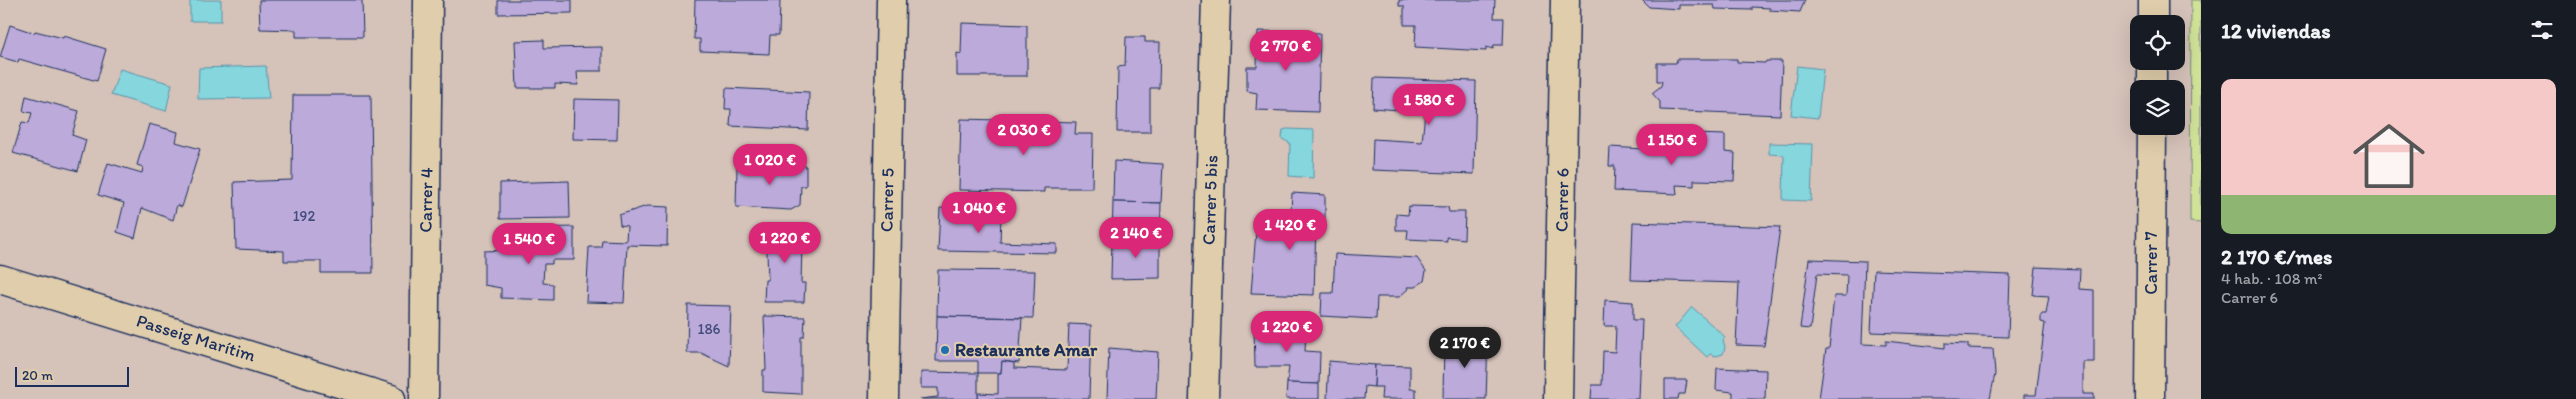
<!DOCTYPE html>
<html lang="es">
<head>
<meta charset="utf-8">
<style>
	body { margin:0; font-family:Itim,sans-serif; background:#242831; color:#f1f3f6; height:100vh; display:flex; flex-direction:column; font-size:19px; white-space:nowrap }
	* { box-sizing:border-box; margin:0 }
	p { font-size:16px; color:#9ea1a6 }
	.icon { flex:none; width:28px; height:28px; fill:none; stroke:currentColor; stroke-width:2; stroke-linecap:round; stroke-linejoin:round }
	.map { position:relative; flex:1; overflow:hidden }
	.details { display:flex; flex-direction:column; background:#171b24; width:375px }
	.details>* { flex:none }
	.tools { position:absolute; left:2130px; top:15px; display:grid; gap:10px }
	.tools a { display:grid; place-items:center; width:55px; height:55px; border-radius:10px; background:#171b24; box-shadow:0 5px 20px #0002; font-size:25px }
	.scale { position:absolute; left:15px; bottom:12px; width:114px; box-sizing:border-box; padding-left:5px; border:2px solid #1b2f5e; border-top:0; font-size:14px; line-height:18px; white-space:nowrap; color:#1b2f5e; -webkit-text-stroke:4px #e0cdab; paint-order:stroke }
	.price { position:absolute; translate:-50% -42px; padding:0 11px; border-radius:18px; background:#db2777; color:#fff; font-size:16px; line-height:32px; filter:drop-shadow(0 1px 2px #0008) }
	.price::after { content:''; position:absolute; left:50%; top:30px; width:15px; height:11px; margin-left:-8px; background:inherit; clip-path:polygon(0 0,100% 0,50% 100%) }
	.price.active { background:#222; color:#fff }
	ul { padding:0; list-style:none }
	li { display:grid; align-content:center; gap:10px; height:265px; padding:0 20px }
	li+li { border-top:1px solid #363941 }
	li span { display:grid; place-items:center; height:155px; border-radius:10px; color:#555 }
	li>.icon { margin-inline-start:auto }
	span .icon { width:90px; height:90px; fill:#fffc; stroke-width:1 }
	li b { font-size:21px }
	h2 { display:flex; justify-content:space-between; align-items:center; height:60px; padding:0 20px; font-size:21px }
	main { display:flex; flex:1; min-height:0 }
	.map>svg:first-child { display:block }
</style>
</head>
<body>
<main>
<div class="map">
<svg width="2201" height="399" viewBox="0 0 2201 399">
	<rect width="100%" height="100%" fill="#d5c2b9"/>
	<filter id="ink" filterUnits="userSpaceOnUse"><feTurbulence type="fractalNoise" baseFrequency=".02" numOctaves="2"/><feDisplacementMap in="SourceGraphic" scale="10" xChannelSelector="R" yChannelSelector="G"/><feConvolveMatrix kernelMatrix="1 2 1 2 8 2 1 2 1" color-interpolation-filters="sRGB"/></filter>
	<g filter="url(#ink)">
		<polygon fill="#cfe297" stroke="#75887a" points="2191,0 2201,0 2201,223 2190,222"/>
		<g fill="#85d6dd" stroke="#5b93aa">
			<rect x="190" y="0" width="31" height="21"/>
			<polygon points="266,66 269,98 198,99 199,68"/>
			<polygon points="1797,66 1823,69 1818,118 1791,115"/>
			<polygon points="120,69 172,84 166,111 111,95"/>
			<polygon points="1287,129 1314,130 1313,178 1289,176 1290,143 1282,139 1283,130"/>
			<polygon points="1769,143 1813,144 1811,201 1783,200 1784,155 1769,154"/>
			<polygon points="1692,307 1725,337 1723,340 1725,347 1723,354 1716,356 1710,354 1707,357 1675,327"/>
		</g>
		<g fill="#bcaada" stroke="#1b2f5e">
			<polygon points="259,0 362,0 363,37 296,37 296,30 260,29"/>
			<polygon points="498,0 572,0 572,13 498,14"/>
			<polygon points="695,0 780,0 779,35 770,35 769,54 700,51 700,39 694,39"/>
			<polygon points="1399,0 1495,0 1494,18 1504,18 1503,45 1494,45 1493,49 1486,47 1486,51 1415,47 1416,25 1404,25 1404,6 1399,6"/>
			<polygon points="1642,0 1805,0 1800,12 1769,10 1770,8 1752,7 1752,10 1715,9 1714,5 1679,5 1679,9 1649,7"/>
			<polygon points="962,23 1027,25 1027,76 957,76 957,53 961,54"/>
			<polygon points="10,25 34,33 35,31 63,38 64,36 106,49 97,81 19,59 18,62 0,57"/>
			<polygon points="1258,31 1320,33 1318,112 1256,110 1257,93 1247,91 1247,67 1257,67"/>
			<polygon points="1126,37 1145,37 1145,42 1160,42 1159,88 1150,88 1150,132 1117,132 1118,67 1125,66"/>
			<polygon points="544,40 544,48 602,47 602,71 577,71 578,85 555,84 555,88 517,88 515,41"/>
			<polygon points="1677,59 1737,59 1737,62 1765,63 1766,61 1782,61 1780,115 1660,110 1660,102 1652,93 1661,86 1662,81 1657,81 1657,63 1676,63"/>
			<polygon points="1374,78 1476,81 1474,174 1372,170 1373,139 1422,142 1425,112 1373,108"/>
			<polygon points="726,88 809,92 808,130 730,126 731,109 725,109"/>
			<polygon points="293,95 371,95 373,273 321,273 321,261 284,261 284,251 236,249 234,182 292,180"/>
			<polygon points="26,96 79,111 72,135 86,140 78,171 13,153 22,122 29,123 32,113 23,111"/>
			<polygon points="574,99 618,100 617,140 573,139"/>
			<polygon points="961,119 1076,122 1075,134 1093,134 1092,188 1044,188 1044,192 959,190"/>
			<polygon points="149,124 178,132 176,142 200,149 182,207 177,205 173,220 142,208 135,238 117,232 124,203 98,195 108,163 142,173 143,167 137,165"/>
			<polygon points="1695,134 1725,135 1725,152 1735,153 1734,181 1694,180 1694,186 1676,185 1677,194 1614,191 1615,166 1609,166 1610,147 1694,152"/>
			<polygon points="1114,161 1163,164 1161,203 1113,202"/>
			<polygon points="752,164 806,166 806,186 801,186 800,205 791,210 736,207 737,166 750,167"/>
			<polygon points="569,181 570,218 500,219 500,183"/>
			<polygon points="1292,193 1325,195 1325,221 1316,222 1314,295 1251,293 1256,232 1301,234 1301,229 1290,228"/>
			<polygon points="1113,202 1161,203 1160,240 1112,239"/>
			<polygon points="647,206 668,207 667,246 627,245 624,303 586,302 589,247 601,247 602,240 626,241 627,226 620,225 619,215"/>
			<polygon points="1409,206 1448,207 1449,212 1465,212 1464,239 1446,237 1447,241 1407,239 1408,230 1396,230 1396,214 1408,215"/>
			<polygon points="940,208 981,210 981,215 1001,216 1000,242 1057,244 1057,253 938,251"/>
			<polygon points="1633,222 1780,227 1764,346 1736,345 1739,283 1631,280"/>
			<polygon points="766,225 806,226 806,246 802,246 801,283 805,283 804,302 764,302 765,280 768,280"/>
			<polygon points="574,227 574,260 552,260 552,264 544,264 543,283 553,284 553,300 501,298 501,288 484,285 484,251 536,249 536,228"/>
			<polygon points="1112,239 1160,240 1160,278 1111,279"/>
			<polygon points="1335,254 1417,258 1426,271 1424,281 1415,287 1407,287 1408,289 1399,297 1377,297 1376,319 1321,316 1322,293 1333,293"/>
			<polygon points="1809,259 1865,261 1862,344 1886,345 1886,341 1945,348 1945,343 1968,344 1968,348 1993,349 1995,374 1990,399 1819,399 1826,349 1829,349 1834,296 1846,296 1847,275 1817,274 1810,329 1800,328"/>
			<polygon points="2036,267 2080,269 2079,289 2094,290 2094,362 2083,362 2083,394 2094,394 2094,399 2024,399 2024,395 2036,395 2045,323 2041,322 2041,314 2046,314 2049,296 2033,295"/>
			<polygon points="938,270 1035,271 1033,318 937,316"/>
			<polygon points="1874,270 2010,275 2008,337 1871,332"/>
			<polygon points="1605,300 1633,302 1633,320 1642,320 1639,399 1591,399 1592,385 1602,385 1603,351 1615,352 1616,326 1604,326"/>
			<polygon points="688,305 731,306 729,366 701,353 687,353"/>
			<polygon points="764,316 805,317 804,337 801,337 801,394 763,392 763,370 766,370"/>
			<polygon points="937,316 1022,318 1019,363 1002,361 1001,373 978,373 978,361 936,361"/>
			<polygon points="1069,324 1091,325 1089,399 978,399 978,393 998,394 998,373 1001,373 1002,361 1014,363 1014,368 1067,370"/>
			<polygon points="1254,326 1296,326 1296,332 1306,332 1305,351 1320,352 1319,384 1287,383 1289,367 1255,367"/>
			<polygon points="1444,338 1488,339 1486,399 1443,399"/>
			<polygon points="1109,348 1158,352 1156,399 1107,399"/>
			<polygon points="1329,361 1375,365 1374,387 1365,386 1364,399 1327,399"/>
			<polygon points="1375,365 1410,366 1410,389 1416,389 1416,399 1381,399 1382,387 1374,387"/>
			<polygon points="1717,368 1766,370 1765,399 1733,399 1733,392 1716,390"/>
			<polygon points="921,372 978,373 978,399 920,399 938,397 938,388 921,388"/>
			<polygon points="1665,380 1687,380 1685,394 1679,394 1678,399 1665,399"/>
			<polygon points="1287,383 1319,384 1319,399 1286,399"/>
		</g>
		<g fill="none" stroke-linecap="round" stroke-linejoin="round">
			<g stroke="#1b2f5e" stroke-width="31">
				<g id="minor">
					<polyline points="2153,24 2153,0"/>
					<polyline points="2152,89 2152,61"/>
					<polyline points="424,399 428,0"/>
					<polyline points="884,399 891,0"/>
					<polyline points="1204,399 1216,0"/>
					<polyline points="1558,399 1565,0"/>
					<polyline points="2150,399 2152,126"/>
				</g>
			</g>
			<g stroke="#1b2f5e" stroke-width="31">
				<polyline id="tertiary" points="0,279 391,399"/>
			</g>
			<use href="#minor" stroke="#e0cdab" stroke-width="28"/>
			<use href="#tertiary" stroke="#e0cdab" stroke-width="28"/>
		</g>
	</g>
	<circle fill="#1f6fb2" stroke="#e0cdab" stroke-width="2" cx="945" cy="350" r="5"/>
	<g text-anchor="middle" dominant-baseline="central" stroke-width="4" stroke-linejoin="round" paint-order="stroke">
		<g font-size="15" fill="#434e7d">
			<text x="304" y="216">192</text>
			<text x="709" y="329">186</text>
		</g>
		<g font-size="18" fill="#1b2f5e" stroke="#e0cdab">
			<text transform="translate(426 200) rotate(-89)">Carrer 4</text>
			<text transform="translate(887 200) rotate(-89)">Carrer 5</text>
			<text transform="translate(1210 200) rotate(-88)">Carrer 5 bis</text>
			<text transform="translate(1562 200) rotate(-89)">Carrer 6</text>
			<text transform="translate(2151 263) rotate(-90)">Carrer 7</text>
			<text transform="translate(196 338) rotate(17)">Passeig Marítim</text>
		</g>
		<g font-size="18" font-weight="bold" fill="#1b2f5e" stroke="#e0cdab" text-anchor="start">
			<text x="955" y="350">Restaurante Amar</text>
		</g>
	</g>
</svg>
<div class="tools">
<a><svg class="icon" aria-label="locate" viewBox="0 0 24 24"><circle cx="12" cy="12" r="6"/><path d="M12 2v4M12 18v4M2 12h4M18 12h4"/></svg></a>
<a><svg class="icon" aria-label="layers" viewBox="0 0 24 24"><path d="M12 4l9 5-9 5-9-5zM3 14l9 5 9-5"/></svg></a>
</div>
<div class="scale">20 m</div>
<b class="price" style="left:1286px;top:72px">2 770 €</b>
<b class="price" style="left:1429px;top:126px">1 580 €</b>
<b class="price" style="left:1024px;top:156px">2 030 €</b>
<b class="price" style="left:1672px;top:166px">1 150 €</b>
<b class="price" style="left:770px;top:186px">1 020 €</b>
<b class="price" style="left:979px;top:234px">1 040 €</b>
<b class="price" style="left:1290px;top:251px">1 420 €</b>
<b class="price" style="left:1136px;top:259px">2 140 €</b>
<b class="price" style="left:785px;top:264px">1 220 €</b>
<b class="price" style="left:529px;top:265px">1 540 €</b>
<b class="price" style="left:1287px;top:353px">1 220 €</b>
<b class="price active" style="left:1465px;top:369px">2 170 €</b>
</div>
<section class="details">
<h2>12 viviendas<svg class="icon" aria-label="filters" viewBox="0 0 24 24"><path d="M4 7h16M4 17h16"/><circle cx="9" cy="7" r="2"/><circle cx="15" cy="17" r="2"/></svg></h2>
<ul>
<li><span style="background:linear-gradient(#f6c9c9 75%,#8fb573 0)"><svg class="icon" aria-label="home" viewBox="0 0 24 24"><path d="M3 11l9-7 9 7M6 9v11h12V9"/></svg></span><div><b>2 170 €/mes</b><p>4 hab. · 108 m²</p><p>Carrer 6</p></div></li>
</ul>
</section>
</main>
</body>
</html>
